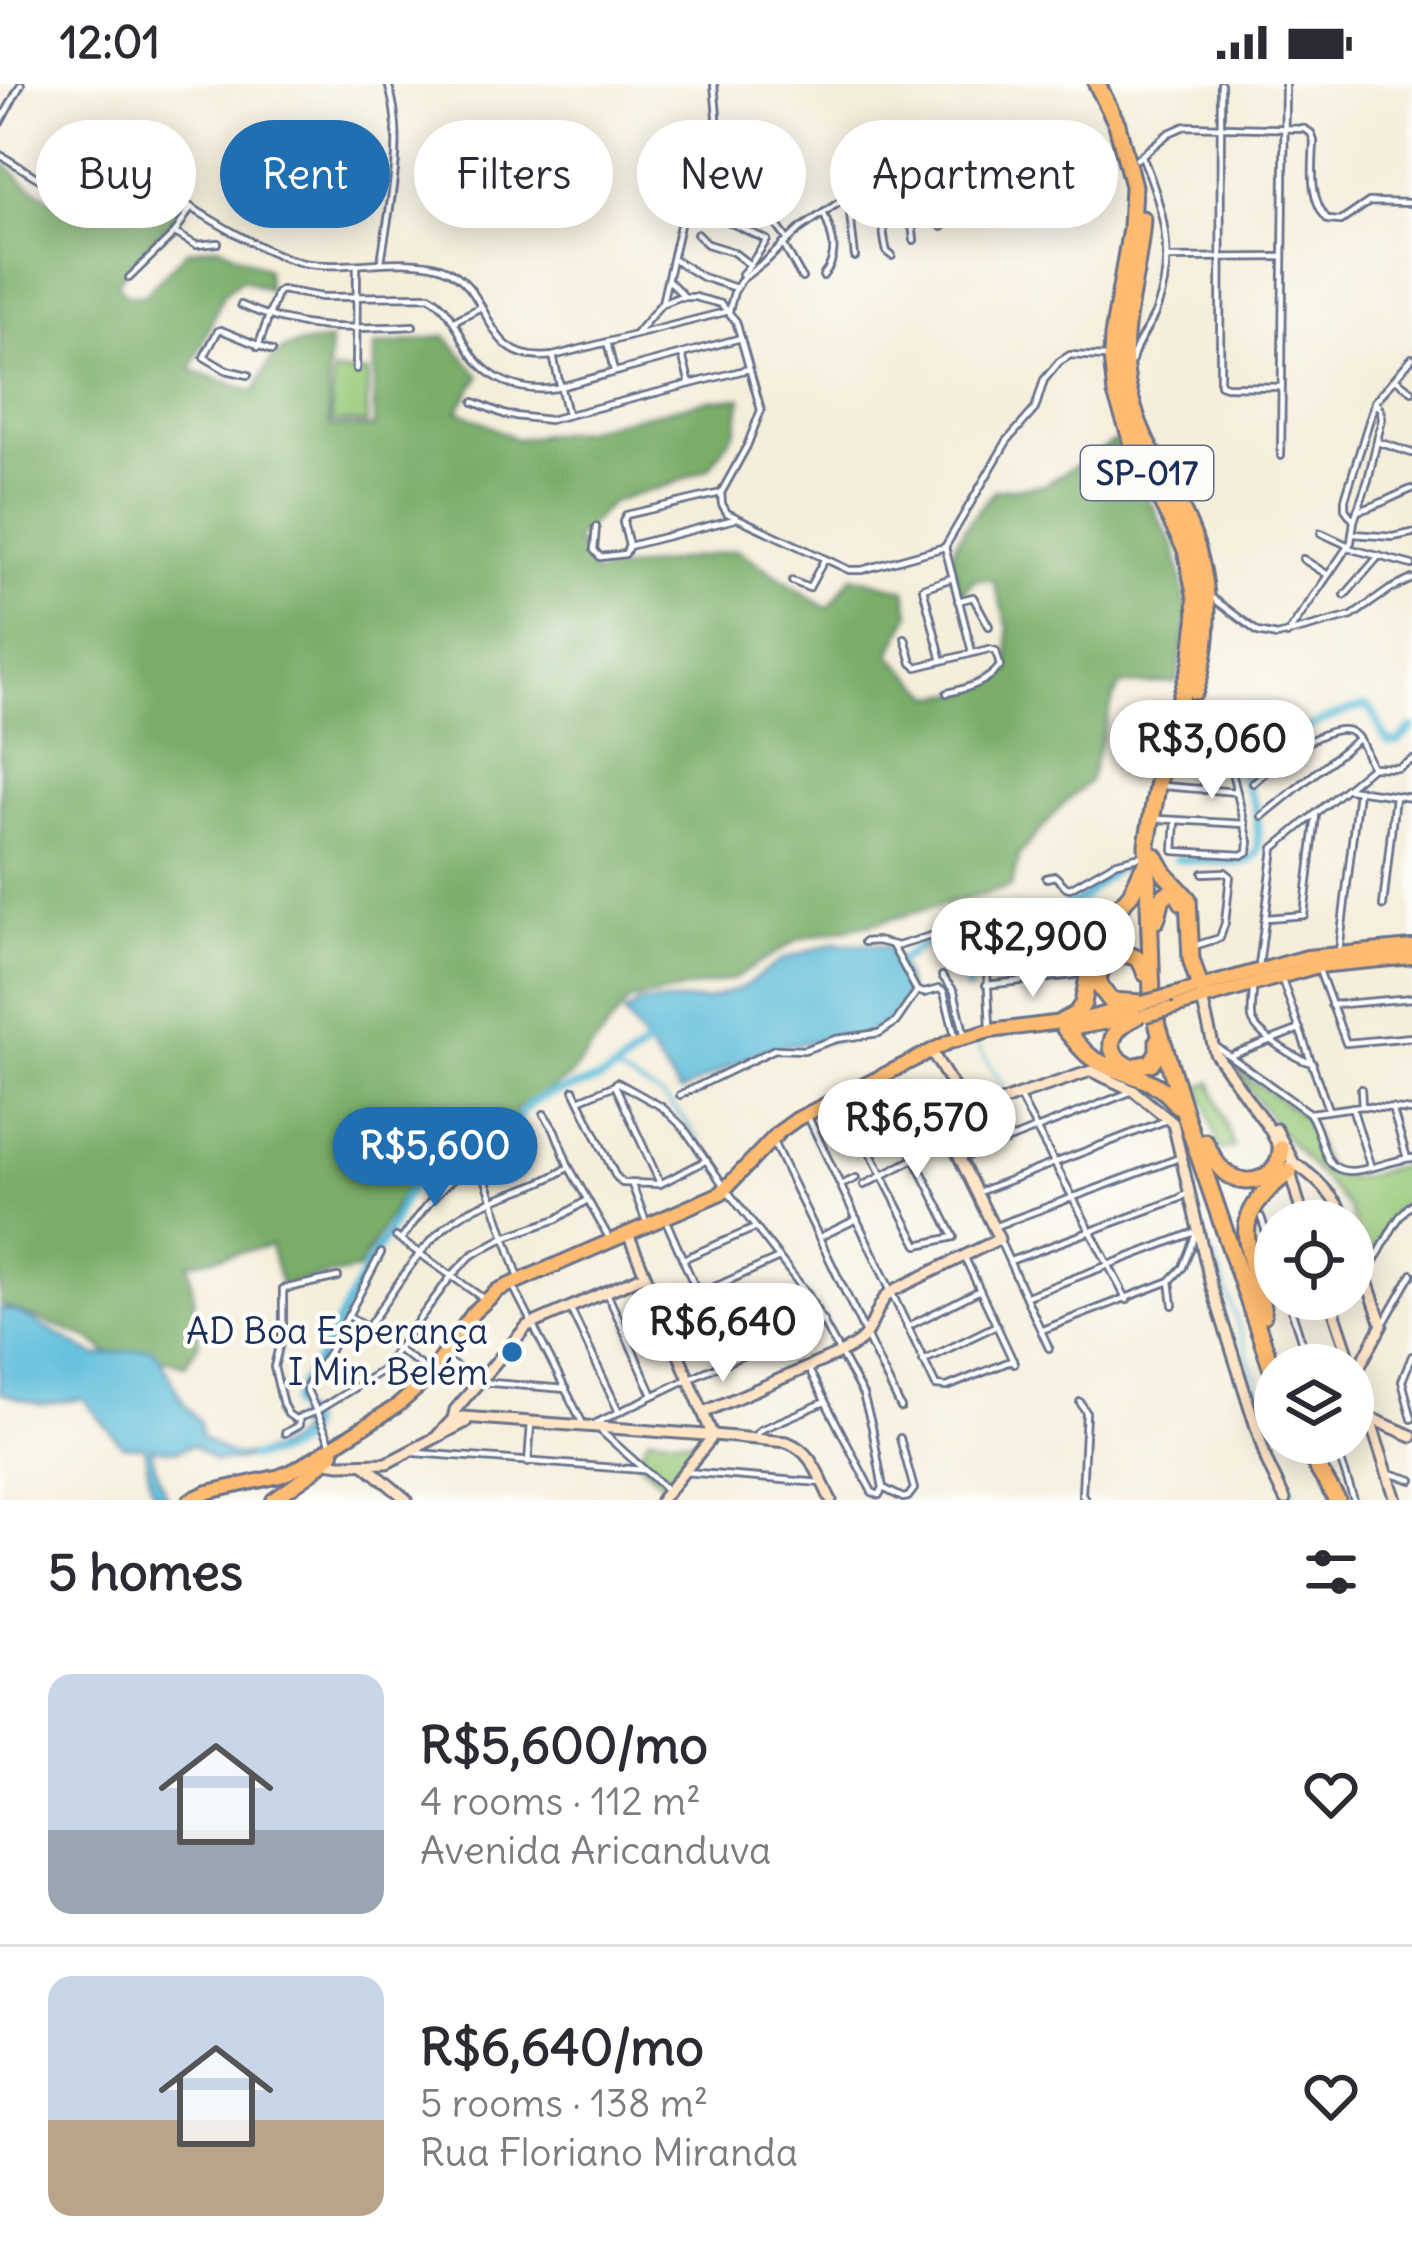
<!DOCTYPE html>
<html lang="en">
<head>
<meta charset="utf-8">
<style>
	body { margin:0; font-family:Delius,sans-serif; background:#f7f7f7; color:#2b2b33; height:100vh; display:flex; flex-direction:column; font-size:45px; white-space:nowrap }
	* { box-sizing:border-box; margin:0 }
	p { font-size:39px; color:#7c7c81 }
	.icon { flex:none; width:66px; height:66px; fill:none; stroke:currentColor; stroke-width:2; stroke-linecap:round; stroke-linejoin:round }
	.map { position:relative; height:1416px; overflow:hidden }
	.panel { display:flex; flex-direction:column; background:#fff; flex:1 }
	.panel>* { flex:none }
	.hud { position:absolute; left:36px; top:36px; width:1341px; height:108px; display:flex; gap:24px }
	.fabs { position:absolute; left:1254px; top:1116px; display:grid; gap:24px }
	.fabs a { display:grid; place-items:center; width:120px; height:120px; border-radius:50%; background:#fff; box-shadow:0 6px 30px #0003; font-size:60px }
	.price { position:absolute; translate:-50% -102px; padding:0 27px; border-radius:42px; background:#fff; color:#222; font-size:39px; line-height:78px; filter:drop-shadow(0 3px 6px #0008) }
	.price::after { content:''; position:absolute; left:50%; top:72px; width:36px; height:27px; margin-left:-18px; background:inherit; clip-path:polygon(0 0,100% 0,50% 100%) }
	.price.active { background:#1f6fb2; color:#fff }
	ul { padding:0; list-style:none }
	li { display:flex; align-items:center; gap:36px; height:300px; padding:0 48px }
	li+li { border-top:3px solid #e1e1e2 }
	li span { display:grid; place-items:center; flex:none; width:336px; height:240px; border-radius:24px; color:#555 }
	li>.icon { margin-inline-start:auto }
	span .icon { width:144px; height:144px; fill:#fffc; stroke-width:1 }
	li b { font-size:51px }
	h2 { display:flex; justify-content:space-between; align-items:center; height:144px; padding:0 48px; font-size:51px }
	.tag { padding:0 42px; border-radius:54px; background:#fff; box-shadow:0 6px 30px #0003; font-size:42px; line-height:108px }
	.tag.active { background:#1f6fb2; color:#fff }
	.status { display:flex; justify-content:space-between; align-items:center; height:84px; padding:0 60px; background:#fff; direction:ltr }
	.status svg { height:33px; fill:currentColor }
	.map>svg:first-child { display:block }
</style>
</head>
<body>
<div class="status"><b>12:01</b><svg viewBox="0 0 49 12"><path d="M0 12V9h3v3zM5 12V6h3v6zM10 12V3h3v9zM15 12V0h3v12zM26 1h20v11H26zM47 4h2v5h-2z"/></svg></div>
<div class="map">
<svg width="1412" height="1416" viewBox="0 0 1412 1416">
	<rect width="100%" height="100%" fill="#fdfcf7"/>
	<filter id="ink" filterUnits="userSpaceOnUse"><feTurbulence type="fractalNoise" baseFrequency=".00833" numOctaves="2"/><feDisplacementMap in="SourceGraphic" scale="24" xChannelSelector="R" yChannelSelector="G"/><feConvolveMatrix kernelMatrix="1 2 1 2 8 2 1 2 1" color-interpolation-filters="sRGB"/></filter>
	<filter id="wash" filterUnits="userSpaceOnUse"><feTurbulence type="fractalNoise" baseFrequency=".004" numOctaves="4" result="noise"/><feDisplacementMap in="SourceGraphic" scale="48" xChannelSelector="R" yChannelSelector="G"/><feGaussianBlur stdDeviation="2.7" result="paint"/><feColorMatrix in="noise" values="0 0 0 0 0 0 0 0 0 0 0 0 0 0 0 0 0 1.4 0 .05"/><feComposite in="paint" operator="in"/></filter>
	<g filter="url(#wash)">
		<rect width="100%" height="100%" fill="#f5eedb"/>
		<g fill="#97c978" stroke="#597c6b" stroke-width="3">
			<polygon points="333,288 368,289 367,339 332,338"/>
			<path d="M 1235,985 C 1252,998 1292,1021 1305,1035 C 1322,1054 1314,1090 1347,1094 C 1366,1096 1390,1081 1412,1081 L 1412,1113 L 1395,1127 L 1367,1176 L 1348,1123 L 1279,1046 Z"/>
			<polygon points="1211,998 1234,1063 1219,1066 1201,1002"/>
			<polygon points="649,1352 702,1357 666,1402 636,1376"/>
		</g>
		<path fill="#79ad68" stroke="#4a6e63" stroke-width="3" d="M 0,74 L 24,98 L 72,128 C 89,124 134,105 147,108 C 159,110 172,119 183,124 L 128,183 L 117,200 L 126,211 L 144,211 L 187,167 L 218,161 L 267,185 L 268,206 L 242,195 L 224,209 L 191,286 L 255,308 C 273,262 284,261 330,257 L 328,290 L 330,342 L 374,343 L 374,262 L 446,252 L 480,292 L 458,326 L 516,355 L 582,346 L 714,315 L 742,314 L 736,346 L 709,384 L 672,400 L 612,418 L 575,456 L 594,490 L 738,466 L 828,525 L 852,492 L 906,506 L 910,530 L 890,571 L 934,612 L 967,608 L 1009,588 L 1008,543 L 993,496 L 975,495 L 962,511 C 958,501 951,484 952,473 C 953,452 982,422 995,406 L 1044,401 L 1117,356 L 1175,464 L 1188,529 L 1177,598 L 1120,601 L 1113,615 L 1089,698 L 1063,720 L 1020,770 L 1011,803 L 880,838 L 799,855 L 734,895 L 629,917 L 569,994 L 516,1025 L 513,1046 L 501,1061 L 456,1050 L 439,1059 L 400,1114 L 358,1186 L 281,1201 L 270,1162 L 189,1179 L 199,1259 L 185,1281 L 158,1273 L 132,1288 L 88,1254 L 0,1221 Z"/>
		<g fill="#5dbddb" stroke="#3c769c" stroke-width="3">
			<path d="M 835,859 C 852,861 871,859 887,863 L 902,886 L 908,908 C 884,967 827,951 776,963 C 748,970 708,995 680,1008 L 624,930 L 640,919 L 706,916 L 742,904 L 783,875 Z"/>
			<path d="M 0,1225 L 19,1229 L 96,1272 L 151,1264 L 162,1276 L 184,1320 L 200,1338 L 201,1352 C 212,1359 222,1369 236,1371 C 259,1374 314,1357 297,1328 L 301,1326 L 307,1334 L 309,1343 L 295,1361 L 236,1377 L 215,1377 L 193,1361 L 178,1367 L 152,1364 L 154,1378 L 167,1415 L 159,1416 L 151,1402 L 144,1363 L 122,1361 L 83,1315 L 41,1321 L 0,1309 Z"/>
		</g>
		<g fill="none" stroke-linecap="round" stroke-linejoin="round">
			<g stroke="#5dbddb" stroke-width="3">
				<polyline points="977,960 1000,997 1005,1001"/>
				<path d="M 613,987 C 627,994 643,1001 656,1009 C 682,1026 699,1058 717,1083"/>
				<polyline points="1214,1169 1275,1352"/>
				<polyline points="1277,1359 1287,1392 1298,1416"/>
			</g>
			<g stroke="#5dbddb" stroke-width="8">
				<path d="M 1177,775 L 1239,779 L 1250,776 L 1258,767 C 1258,753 1258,736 1255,723 C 1250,706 1240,699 1244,681 C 1283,658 1322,631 1367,622 C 1378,630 1378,648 1389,658 L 1398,658 L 1412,644"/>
				<path d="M 927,862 C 951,868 963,879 968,905"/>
				<polyline points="898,878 919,863 935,857 965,849 1029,841 1082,814 1113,786 1135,780"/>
				<path d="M 251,1373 C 273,1371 307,1367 307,1340 L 294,1321 C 295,1303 311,1289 320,1273 C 341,1234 359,1194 382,1158 C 394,1139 400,1118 413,1100 C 424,1083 439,1062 459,1055 C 487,1068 492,1079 518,1052 C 519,1046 517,1039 520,1033 C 528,1007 585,1005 607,992 C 623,982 638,968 654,956"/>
			</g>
		</g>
	</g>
	<g filter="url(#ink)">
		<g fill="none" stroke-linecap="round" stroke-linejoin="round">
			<g stroke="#67728a" stroke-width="10">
				<g id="street">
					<polyline points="1221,0 1220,300 1226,302 1280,303"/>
					<polyline points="0,39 21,0"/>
					<path d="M 0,71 C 19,81 52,107 73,108 C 97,109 124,85 142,92 C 156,98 169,109 181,117 C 213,137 268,171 303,179 C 346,187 404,171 440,183 C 498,203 477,281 553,272 L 729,227"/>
					<path d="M 1137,75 L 1169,49 L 1185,42 L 1305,45 L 1311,49 L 1314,57 C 1313,84 1308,114 1328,136 L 1341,137 L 1369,118 L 1412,119"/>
					<polyline points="906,92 914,156"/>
					<polyline points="877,100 885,159 887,168 892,172"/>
					<polyline points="755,111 787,155"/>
					<polyline points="848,112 855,173"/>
					<polyline points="725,136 767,156 750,181"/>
					<polyline points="175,149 196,161 218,159"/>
					<polyline points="697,150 707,160 733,168 750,181 742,190"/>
					<polyline points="783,160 802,194"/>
					<polyline points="1169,174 1283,173"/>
					<polyline points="675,176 702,193 736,204"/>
					<path d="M 381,178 C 389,122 407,56 388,0"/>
					<path d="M 823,192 C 840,172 833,152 824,130"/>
					<polyline points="129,194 175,149 191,123"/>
					<polyline points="668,196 684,212"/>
					<polyline points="662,219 683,128 716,53 717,32 714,0"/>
					<path d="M 241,221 C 301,248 349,245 413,242"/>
					<polyline points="729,227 734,208 742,195 767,176 800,145 857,106 934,87 942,143"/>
					<polyline points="454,237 481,223"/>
					<polyline points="636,250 661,220 679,213 695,213 721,220 736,237 761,326 747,362 721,409 722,420 727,429 849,486 862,486 945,463"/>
					<polyline points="607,258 614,287"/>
					<path d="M 258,263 L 277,209 L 281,206 L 322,213 L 429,212 C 448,222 455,240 465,259 C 484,294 517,310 556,304 L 741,254"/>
					<polyline points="682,271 690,300"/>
					<polyline points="553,272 567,330"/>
					<path d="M 1132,277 C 1136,257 1149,245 1156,227 C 1177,174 1163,122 1142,72"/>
					<polyline points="356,285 357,182"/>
					<polyline points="248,291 226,286 204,273 218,247 221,246 272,267"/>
					<polyline points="1397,296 1412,307"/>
					<polyline points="474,318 506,331 549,336 749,285"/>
					<polyline points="1375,318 1412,274"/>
					<polyline points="1378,358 1412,369"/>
					<polyline points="1281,372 1285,0"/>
					<polyline points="721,409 626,431 623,438 629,462 735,435"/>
					<path d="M 1357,427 C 1375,424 1393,412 1412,405"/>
					<polyline points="596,443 594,466 600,473 625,470 629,462"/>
					<polyline points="1321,449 1349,462"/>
					<polyline points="1354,450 1393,453 1412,449"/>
					<polyline points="945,463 1007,357 1035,325 1044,296 1059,278 1070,271 1106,273"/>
					<polyline points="945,463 972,568"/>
					<polyline points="1348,464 1412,481"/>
					<polyline points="1303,475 1328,491"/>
					<polyline points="792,497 809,504 824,476"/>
					<polyline points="1345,511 1379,472"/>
					<polyline points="1210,512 1258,548 1277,552 1352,532 1389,506 1412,495"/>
					<polyline points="958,517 973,513 989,542"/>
					<polyline points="1287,551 1351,458 1354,437 1368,396 1382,335 1381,326 1375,318 1345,415 1345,425 1354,437"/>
					<path d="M 905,554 L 912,579 L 917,583 L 989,565 L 996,567 L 1000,582 C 987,599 968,604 947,609"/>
					<polyline points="942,577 923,504 952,494"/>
					<polyline points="1372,683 1398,684 1412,676"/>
					<path d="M 1253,699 C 1270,684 1330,633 1353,649 C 1363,656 1367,674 1372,683"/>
					<polyline points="1163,702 1237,708"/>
					<polyline points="1348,705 1412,714"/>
					<polyline points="1204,706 1205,679"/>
					<polyline points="1262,732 1358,655"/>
					<polyline points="1158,735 1245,740"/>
					<polyline points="1176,736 1174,767 1242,771 1248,768 1249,758 1231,684"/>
					<polyline points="1046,794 1055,792 1066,803 1070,804 1114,779 1141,772"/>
					<polyline points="1383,822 1395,712"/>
					<polyline points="1267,834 1304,831 1316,731"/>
					<polyline points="864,858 877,857 898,862 937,850 1021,839 1037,834"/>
					<polyline points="892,861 917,907 924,909 939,905 944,908 956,956"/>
					<polyline points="1194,862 1220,854 1225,839 1230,792 1225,788 1203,789"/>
					<polyline points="1339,868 1358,707"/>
					<polyline points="1259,882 1274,764 1372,683"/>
					<polyline points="1319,886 1346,959 1412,953"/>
					<polyline points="942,892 954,907 965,953"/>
					<polyline points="1282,896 1328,1025"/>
					<polyline points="986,901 1074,891"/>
					<path d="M 1253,905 C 1253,914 1251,925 1252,934 C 1254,949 1298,977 1313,979"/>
					<polyline points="1331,921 1412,914"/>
					<polyline points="990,942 987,887 1088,842"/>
					<path d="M 1217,963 L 1309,1029 C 1319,1043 1320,1060 1328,1075 C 1344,1102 1386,1075 1412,1074"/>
					<polyline points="1232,971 1300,945"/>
					<polyline points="615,1001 660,1099"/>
					<polyline points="1361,1005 1362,1022"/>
					<polyline points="574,1006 615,1091 622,1099 660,1100 707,1076"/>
					<polyline points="680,1011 775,965 804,966 836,955 879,949 896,938 917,907"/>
					<polyline points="1020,1014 1127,1216"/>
					<polyline points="579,1016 615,1001 617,998 662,1023 683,1043 729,1109 808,1211 863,1311 872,1343 883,1404 879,1411 872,1408 808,1284"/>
					<polyline points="844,1018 918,1161 954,1153 878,1001"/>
					<polyline points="1352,1023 1370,1081"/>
					<polyline points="1392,1024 1407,1074"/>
					<polyline points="1310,1029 1362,1022 1412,1027"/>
					<polyline points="544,1030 555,1047 569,1083 608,1152"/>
					<polyline points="809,1035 936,1302 947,1303 1013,1276"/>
					<polyline points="774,1060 901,1324"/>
					<polyline points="960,1075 1133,1007"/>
					<polyline points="632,1101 647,1140"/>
					<polyline points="841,1101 856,1094"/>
					<polyline points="864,1101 950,1056"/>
					<polyline points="976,1109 1167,1036"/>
					<polyline points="1261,1133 1275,1176"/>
					<polyline points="667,1139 713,1244"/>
					<polyline points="993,1143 1179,1074"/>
					<polyline points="396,1153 484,1215"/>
					<polyline points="820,1153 857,1135"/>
					<polyline points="999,1155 1049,1264"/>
					<path d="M 401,1156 C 422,1127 446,1092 480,1079 L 519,1194"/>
					<polyline points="964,1172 1014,1279"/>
					<polyline points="683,1175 755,1144"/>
					<polyline points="1010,1177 1178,1115 1190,1108"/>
					<path d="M 1365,1189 C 1384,1168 1390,1138 1412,1120"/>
					<polyline points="338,1193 283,1205 283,1246 274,1283 283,1321 288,1330 295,1335 315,1328 381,1287 452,1191 472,1171 505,1153 557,1135 587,1116"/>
					<polyline points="1170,1197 1173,1221"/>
					<polyline points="514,1204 582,1338"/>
					<polyline points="606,1207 653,1311"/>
					<polyline points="699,1210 779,1174"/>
					<polyline points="1027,1212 1195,1148"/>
					<polyline points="1288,1215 1309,1281"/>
					<polyline points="570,1224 619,1328"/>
					<polyline points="348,1231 427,1286"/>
					<polyline points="1385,1237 1412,1190"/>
					<polyline points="907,1243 980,1206"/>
					<path d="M 367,1244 C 395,1206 423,1153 465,1129 C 499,1110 536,1105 569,1083"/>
					<polyline points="1042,1246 1170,1197 1183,1183 1195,1152"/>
					<polyline points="675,1261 802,1206"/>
					<polyline points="1412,1272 1402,1297 1412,1335"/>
					<polyline points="445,1276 480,1298 566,1305"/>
					<polyline points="923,1277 997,1241"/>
					<polyline points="1080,1318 1086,1328 1082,1410 1086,1416"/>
					<polyline points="594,1340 690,1294 824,1237"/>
					<polyline points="601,1347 668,1407"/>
					<polyline points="285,1349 299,1341 299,1335"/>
					<polyline points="752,1355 760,1346 825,1318"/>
					<polyline points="330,1358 306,1304 329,1268 381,1169"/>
					<polyline points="1335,1359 1354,1416"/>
					<polyline points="416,1369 643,1386"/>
					<polyline points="528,1379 531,1340"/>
					<polyline points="685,1388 822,1399"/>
					<polyline points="1386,1388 1412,1396"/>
					<polyline points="883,1404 903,1414 908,1413 914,1405 900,1354"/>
				</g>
			</g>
			<g stroke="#67728a" stroke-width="15">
				<g id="secondary">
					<polyline points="1202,915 1215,969 1270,1046 1281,1067"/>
					<polyline points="935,973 969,1029"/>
					<polyline points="1276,1045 1293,1077 1289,1088"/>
					<path d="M 1293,1079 C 1314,1090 1337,1116 1347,1137"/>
					<polyline points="1290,1088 1304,1137"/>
					<polyline points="628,1150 712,1350"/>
					<polyline points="1353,1156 1382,1241 1355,1291"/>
					<polyline points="1330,1215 1352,1281"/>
					<polyline points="1355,1290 1396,1416"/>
					<path d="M 704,1328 L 836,1271 C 844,1267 856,1262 863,1254 C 875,1240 876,1221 890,1208 L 999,1155 L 947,1048 L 947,1040 L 1019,1011 L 1091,987 L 1134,1007 L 1173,1039 L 1211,1201 L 1267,1378 L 1285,1416"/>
					<polyline points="1368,1333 1412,1352"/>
					<polyline points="453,1335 463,1333 706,1351"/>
					<polyline points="438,1351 453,1335 455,1326 527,1242 645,1191"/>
					<path d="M 713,1351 L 787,1358 C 813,1368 819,1393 831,1416"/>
					<polyline points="320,1377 340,1380 387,1379 466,1338"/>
					<polyline points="364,1380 407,1416"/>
					<polyline points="661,1416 710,1356"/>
				</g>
			</g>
			<g stroke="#67728a" stroke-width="18">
				<g id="primary">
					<polyline points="1172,911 1307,873 1412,863"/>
					<polyline points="1168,925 1318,882 1412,873"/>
					<polyline points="1075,944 1132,934"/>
					<polyline points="190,1416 208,1408 280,1392 296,1385 397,1322 422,1300 474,1228 498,1206 721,1109 779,1048 797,1035 949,958 990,947 1085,935 1135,921"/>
					<polyline points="273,1416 313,1388 333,1369"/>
				</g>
			</g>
			<g stroke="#67728a" stroke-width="21">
				<g id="highway">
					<polyline points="1097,0 1117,40 1133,102 1131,144 1113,252 1112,273 1116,310 1135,366 1186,466 1196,514 1197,536 1192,579 1163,669 1147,760 1152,912 1158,942 1188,1040 1275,1294"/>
					<path d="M 1142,135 C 1139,191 1117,243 1127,300 C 1136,344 1157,379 1178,419 C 1209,477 1216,544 1195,607"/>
					<polyline points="1155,772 1165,790 1188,815 1191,875 1200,903"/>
					<path d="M 1156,836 C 1162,823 1157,807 1177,809 L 1182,818"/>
					<path d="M 1142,919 L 1111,917 L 1100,903 L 1098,891 L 1109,875 C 1125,867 1141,870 1145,889"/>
					<path d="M 1136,933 C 1109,945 1101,969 1131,983 L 1151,979 L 1158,968 L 1158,956"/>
					<polyline points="1061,938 1076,930 1083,920 1096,848 1131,810 1143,784"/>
					<path d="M 1065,945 C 1074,955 1081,966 1092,974 C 1121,992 1157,991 1177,1021"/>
					<path d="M 1205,1058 C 1211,1070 1217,1084 1229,1091 C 1251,1106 1281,1091 1281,1065"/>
					<path d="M 1263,1231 C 1256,1162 1218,1141 1289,1088"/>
					<polyline points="1308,1359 1317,1383 1337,1416"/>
				</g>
			</g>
			<use href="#street" stroke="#fff" stroke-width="4.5"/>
			<use href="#secondary" stroke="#ffe4c6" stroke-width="9"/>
			<use href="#primary" stroke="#febb71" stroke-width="12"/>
			<use href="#highway" stroke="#febb71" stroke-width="15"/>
			<g stroke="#67728a" stroke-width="18" stroke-linecap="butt">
				<g id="primary-bridge">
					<polyline points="1142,919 1172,911"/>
					<polyline points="1146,931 1168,925"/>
				</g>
			</g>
			<use href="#primary-bridge" stroke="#febb71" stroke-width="12"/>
		</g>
	</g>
	<circle fill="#1f6fb2" stroke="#fdfcf7" stroke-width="4.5" cx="512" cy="1268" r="12"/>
	<g text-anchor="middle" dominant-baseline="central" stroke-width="9" stroke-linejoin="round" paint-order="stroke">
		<rect fill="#fdfcf7" stroke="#5f6c8c" stroke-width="3" x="1081" y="362" width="132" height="54" rx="9"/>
		<g font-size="33" font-weight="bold" fill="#1b2f5e">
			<text x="1147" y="389">SP-017</text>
		</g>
		<g font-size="36" fill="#1b2f5e" stroke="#fdfcf7" text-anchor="end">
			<text x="488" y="1247">AD Boa Esperança<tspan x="488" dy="41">I Min. Belém</tspan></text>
		</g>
	</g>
</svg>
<div class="fabs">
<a><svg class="icon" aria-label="locate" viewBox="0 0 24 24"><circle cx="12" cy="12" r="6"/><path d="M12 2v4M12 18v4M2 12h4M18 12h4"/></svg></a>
<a><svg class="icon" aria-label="layers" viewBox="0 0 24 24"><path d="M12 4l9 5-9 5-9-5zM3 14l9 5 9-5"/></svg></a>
</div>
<b class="price" style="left:1212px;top:718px">R$3,060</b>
<b class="price" style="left:1033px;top:916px">R$2,900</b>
<b class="price" style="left:917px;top:1097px">R$6,570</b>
<b class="price active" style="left:435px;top:1125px">R$5,600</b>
<b class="price" style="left:723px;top:1301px">R$6,640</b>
<div class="hud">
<a class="tag">Buy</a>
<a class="tag active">Rent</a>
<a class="tag">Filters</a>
<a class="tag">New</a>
<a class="tag">Apartment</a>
</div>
</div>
<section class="panel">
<h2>5 homes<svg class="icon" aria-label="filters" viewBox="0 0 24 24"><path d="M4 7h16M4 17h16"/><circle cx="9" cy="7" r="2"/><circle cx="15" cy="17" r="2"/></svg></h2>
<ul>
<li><span style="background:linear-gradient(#c9d6e8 65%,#9aa5b1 0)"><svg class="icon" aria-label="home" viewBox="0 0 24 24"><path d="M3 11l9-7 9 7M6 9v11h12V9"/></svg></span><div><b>R$5,600/mo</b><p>4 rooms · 112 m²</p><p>Avenida Aricanduva</p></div><svg class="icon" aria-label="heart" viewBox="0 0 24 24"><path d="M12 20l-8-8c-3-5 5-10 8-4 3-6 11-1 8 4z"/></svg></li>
<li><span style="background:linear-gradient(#c9d6e8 60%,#b9a48a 0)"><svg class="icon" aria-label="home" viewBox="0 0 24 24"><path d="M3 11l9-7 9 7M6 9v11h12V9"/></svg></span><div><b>R$6,640/mo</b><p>5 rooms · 138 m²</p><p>Rua Floriano Miranda</p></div><svg class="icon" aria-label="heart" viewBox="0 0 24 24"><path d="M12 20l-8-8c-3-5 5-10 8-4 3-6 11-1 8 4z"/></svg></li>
</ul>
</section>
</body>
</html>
